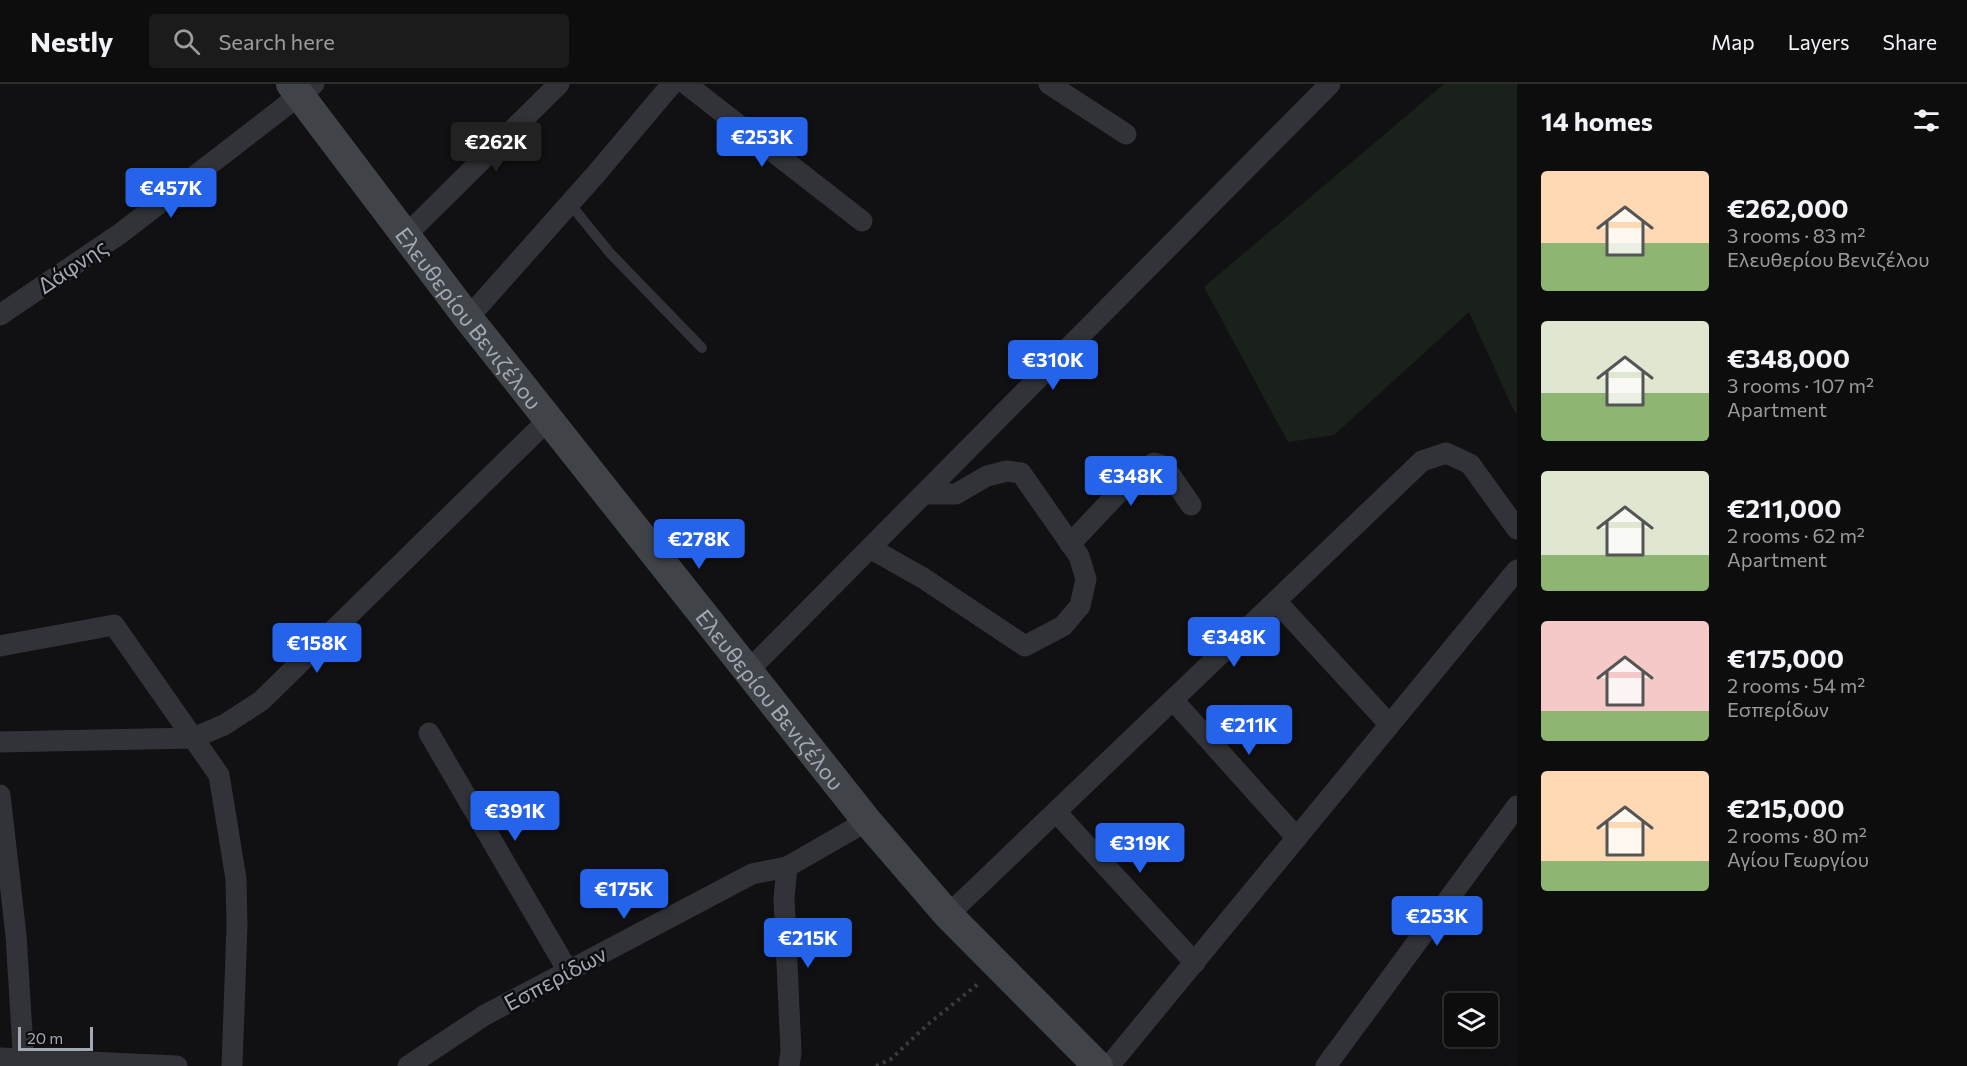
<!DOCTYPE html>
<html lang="en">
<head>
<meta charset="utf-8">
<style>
	body { margin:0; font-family:Commissioner,sans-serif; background:#1b1b1c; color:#f1f3f6; height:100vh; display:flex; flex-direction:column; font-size:22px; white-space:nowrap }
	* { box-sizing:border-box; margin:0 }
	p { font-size:20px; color:#9a9c9e }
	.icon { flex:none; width:33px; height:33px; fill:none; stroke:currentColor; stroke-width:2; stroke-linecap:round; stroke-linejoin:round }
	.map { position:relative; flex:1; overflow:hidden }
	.side { display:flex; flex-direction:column; background:#0d0d0e; width:450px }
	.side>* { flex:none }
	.buttons { position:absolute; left:1444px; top:909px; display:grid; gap:12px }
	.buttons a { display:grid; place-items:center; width:54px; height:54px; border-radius:6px; background:#0d0d0e; box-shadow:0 6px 24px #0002,0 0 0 2px #2d2d2e; font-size:30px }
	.scale { position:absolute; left:18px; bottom:15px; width:75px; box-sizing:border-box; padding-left:6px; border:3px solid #a2a9b5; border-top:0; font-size:16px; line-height:21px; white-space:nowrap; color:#a2a9b5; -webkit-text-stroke:4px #0c0c0e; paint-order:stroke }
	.price { position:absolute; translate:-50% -51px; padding:0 14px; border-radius:6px; background:#2563eb; color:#fff; font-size:20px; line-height:39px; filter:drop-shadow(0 2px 3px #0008) }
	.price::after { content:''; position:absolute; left:50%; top:36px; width:18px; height:14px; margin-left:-9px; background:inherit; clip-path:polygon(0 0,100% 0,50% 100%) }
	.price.selected { background:#222; color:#fff }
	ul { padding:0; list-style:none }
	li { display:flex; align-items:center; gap:18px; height:150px; padding:0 24px }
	li span { display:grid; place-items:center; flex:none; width:168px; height:120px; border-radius:6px; color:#555 }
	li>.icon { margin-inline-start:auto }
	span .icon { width:72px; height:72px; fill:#fffc; stroke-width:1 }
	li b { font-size:26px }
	h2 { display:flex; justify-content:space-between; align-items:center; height:72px; padding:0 24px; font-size:26px }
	header { display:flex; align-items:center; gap:36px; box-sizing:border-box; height:84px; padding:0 30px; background:#0d0d0e; border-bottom:2px solid #2d2d2e }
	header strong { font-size:28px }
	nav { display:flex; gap:33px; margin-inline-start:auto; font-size:21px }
	.search { width:420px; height:54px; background:#1b1b1c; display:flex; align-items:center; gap:15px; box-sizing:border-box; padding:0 21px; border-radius:6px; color:#9a9c9e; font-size:22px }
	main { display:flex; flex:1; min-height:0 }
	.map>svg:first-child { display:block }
</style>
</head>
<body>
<header>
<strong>Nestly</strong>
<div class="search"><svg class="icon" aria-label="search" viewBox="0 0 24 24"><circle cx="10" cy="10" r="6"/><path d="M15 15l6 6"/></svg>Search here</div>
<nav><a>Map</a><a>Layers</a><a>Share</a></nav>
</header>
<main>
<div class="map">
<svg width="1517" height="982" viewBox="0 0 1517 982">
	<rect width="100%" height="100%" fill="#111113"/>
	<polygon fill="#19211a" points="1444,0 1517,0 1517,330 1513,325 1469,228 1334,351 1288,358 1204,203"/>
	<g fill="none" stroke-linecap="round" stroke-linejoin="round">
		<polyline stroke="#383b3f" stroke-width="4" stroke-dasharray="3 4.5" stroke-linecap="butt" points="876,982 891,975 927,941 978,900"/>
		<polyline stroke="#323338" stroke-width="10" points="570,120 610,169 702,264"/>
		<g stroke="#323338" stroke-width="21">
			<polyline points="686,0 862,137"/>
			<polyline points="1049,0 1126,50"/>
			<polyline points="406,151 559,0"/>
			<polyline points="0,231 121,149 314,0"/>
			<polyline points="468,234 596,90 672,0"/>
			<polyline points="1070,460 1136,390 1154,379 1164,382 1191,421"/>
			<polyline points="870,464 923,494 1025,562 1063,542 1080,522 1086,495 1079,472 1021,389 1007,387 987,392 956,410 924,410"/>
			<polyline points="1276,517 1389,640"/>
			<polyline points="0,562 114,541 219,691 236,795 237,842 232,982"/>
			<polyline points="748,587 1330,0"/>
			<polyline points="1173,616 1297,754"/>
			<polyline points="429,649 568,887"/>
			<polyline points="0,658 193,654 224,641 261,617 549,335"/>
			<polyline points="0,711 16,851 24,982"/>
			<polyline points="1056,728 1195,879"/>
			<polyline points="787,783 784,814 791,968 789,982"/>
			<polyline points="948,831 1422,377 1446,369 1470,380 1517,445"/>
			<polyline points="0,974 177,982"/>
			<polyline points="408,982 485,931 752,790 787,783 867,737"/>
			<polyline points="1109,982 1517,486"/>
			<polyline points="1326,982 1517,722"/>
		</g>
		<path stroke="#404348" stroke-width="30" id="s1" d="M 291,0 L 468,234 L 867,737 L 948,831 L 1098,982"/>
	</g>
	<g text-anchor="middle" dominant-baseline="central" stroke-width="5" stroke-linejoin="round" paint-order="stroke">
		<g font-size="22" fill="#a2a9b5" stroke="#0c0c0e">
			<text transform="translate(72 182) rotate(-34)">Δάφνης</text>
			<text stroke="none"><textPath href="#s1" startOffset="294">Ελευθερίου Βενιζέλου</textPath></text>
			<text stroke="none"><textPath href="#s1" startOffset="780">Ελευθερίου Βενιζέλου</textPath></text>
			<text transform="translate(555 894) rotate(-28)">Εσπερίδων</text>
		</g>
	</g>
</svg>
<div class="buttons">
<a><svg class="icon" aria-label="layers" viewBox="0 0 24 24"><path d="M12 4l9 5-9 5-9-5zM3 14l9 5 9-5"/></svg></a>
</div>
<div class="scale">20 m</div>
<b class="price" style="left:762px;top:84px">€253K</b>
<b class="price selected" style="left:496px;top:89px">€262K</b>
<b class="price" style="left:171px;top:135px">€457K</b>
<b class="price" style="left:1053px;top:307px">€310K</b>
<b class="price" style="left:1131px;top:423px">€348K</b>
<b class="price" style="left:699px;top:486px">€278K</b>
<b class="price" style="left:1234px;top:584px">€348K</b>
<b class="price" style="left:317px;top:590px">€158K</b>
<b class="price" style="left:1249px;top:672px">€211K</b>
<b class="price" style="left:515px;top:758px">€391K</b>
<b class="price" style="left:1140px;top:790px">€319K</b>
<b class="price" style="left:624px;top:836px">€175K</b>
<b class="price" style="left:1437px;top:863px">€253K</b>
<b class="price" style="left:808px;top:885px">€215K</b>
</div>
<section class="side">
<h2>14 homes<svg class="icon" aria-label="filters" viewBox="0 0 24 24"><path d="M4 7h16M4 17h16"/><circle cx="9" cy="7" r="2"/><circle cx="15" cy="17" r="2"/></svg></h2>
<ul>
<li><span style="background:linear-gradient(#ffd9b3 60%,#8fb573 0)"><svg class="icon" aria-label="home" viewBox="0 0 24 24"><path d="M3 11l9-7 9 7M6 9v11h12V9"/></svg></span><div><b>€262,000</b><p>3 rooms · 83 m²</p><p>Ελευθερίου Βενιζέλου</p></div></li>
<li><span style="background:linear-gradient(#dfe7d0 60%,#8fb573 0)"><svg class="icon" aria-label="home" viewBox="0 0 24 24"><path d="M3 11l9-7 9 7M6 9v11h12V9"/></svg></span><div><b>€348,000</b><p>3 rooms · 107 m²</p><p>Apartment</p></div></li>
<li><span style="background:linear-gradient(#dfe7d0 70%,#8fb573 0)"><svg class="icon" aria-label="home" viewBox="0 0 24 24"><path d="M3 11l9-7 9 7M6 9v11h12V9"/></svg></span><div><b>€211,000</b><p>2 rooms · 62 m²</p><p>Apartment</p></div></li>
<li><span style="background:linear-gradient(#f6c9c9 75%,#8fb573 0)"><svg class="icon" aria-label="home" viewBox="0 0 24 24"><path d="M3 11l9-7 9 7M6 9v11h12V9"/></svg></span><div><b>€175,000</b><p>2 rooms · 54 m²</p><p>Εσπερίδων</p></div></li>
<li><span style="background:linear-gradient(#ffd9b3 75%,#8fb573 0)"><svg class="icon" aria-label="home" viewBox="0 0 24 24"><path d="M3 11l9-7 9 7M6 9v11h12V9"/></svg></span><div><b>€215,000</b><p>2 rooms · 80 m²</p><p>Αγίου Γεωργίου</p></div></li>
</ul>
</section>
</main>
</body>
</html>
